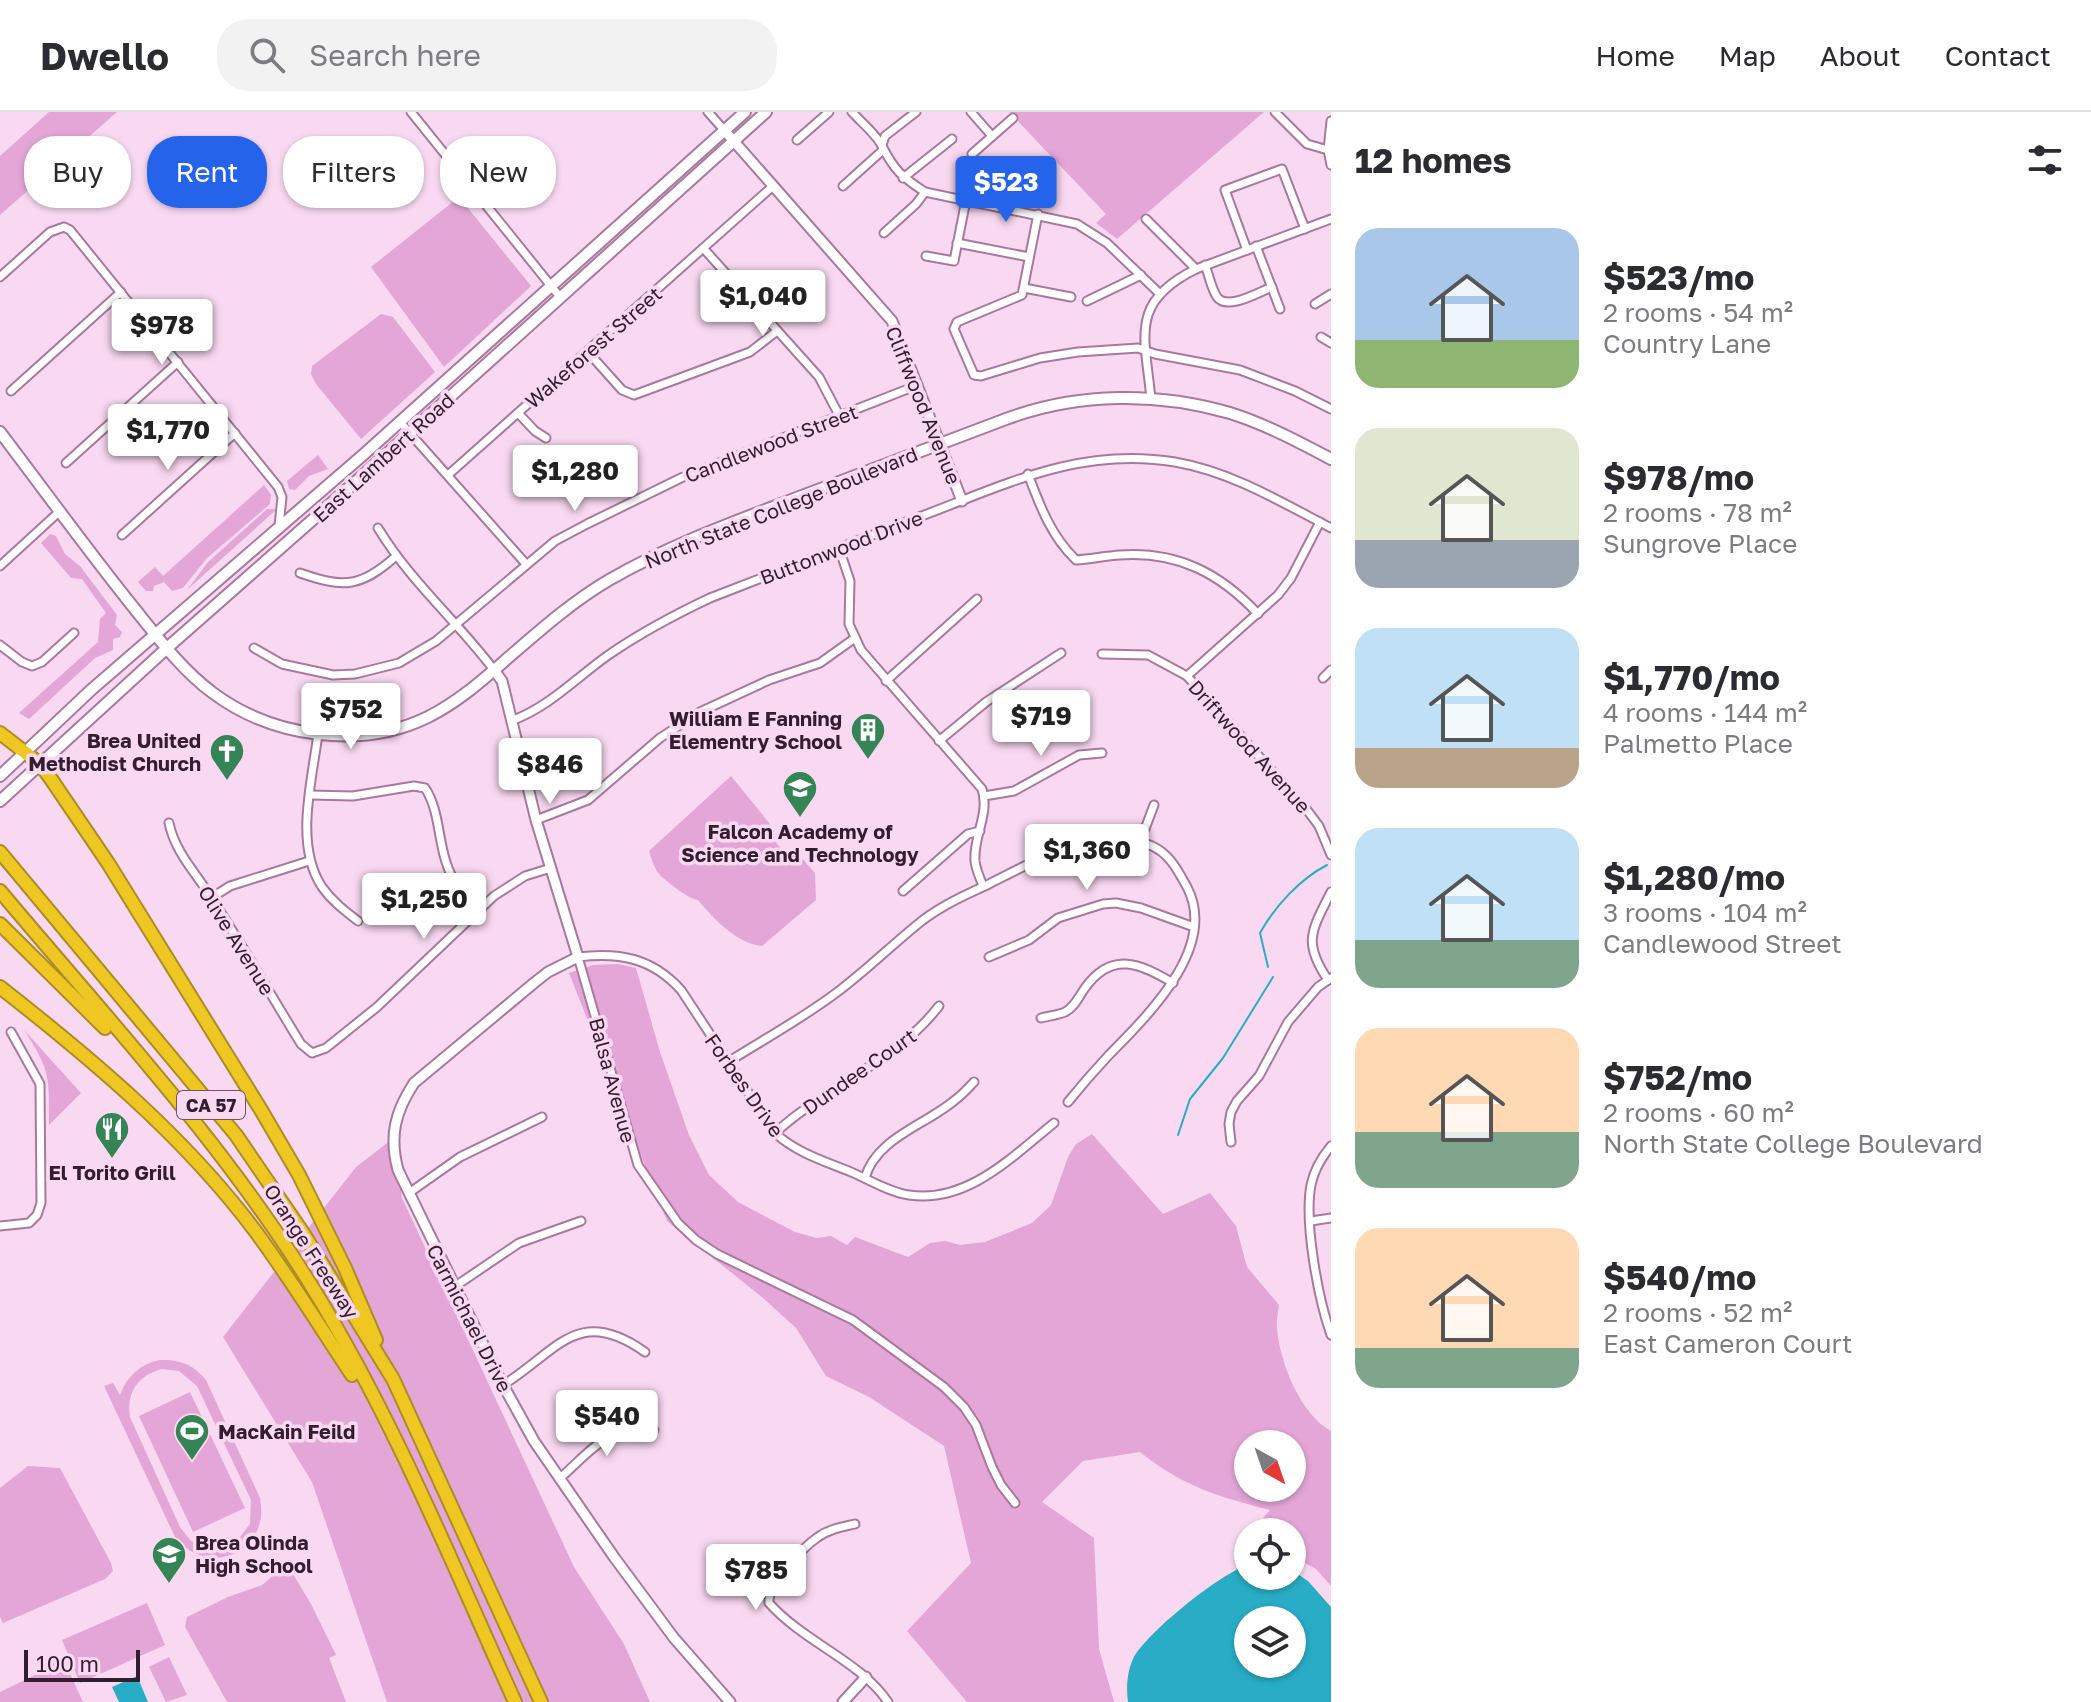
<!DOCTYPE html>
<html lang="en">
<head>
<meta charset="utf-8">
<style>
	body { margin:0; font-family:"Golos Text",sans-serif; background:#f2f2f3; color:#2b2b33; height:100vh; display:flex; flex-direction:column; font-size:30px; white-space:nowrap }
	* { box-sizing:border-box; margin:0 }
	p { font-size:26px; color:#7c7c81 }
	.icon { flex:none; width:44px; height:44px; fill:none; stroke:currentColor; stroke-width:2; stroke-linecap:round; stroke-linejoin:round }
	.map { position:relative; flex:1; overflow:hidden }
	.panel { display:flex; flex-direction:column; background:#fff; width:760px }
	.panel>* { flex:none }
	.banner { position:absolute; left:24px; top:24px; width:760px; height:72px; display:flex; gap:16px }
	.needle { width:52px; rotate:140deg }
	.tools { position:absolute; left:1234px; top:1318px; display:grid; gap:16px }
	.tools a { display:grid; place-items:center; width:72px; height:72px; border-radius:50%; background:#fff; box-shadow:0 2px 6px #0004; font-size:40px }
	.scale { position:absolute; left:24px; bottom:20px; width:116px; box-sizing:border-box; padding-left:8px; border:4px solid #321e2e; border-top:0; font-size:22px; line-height:28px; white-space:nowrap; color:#321e2e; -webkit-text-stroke:6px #f9d9f1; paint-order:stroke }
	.price { position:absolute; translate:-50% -68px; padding:0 18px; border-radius:8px; background:#fff; color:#222; font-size:26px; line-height:52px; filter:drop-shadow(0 2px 4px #0008) }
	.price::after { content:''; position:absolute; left:50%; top:48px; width:24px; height:18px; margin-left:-12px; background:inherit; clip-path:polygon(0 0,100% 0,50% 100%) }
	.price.selected { background:#2563eb; color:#fff }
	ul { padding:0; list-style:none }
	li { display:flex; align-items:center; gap:24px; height:200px; padding:0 24px }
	li span { display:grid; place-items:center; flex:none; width:224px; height:160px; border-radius:24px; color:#555 }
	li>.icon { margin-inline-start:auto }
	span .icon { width:96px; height:96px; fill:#fffc; stroke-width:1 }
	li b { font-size:34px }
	h2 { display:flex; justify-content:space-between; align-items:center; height:96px; padding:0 24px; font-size:34px }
	.chip { padding:0 28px; border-radius:32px; background:#fff; box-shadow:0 2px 6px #0004; font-size:28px; line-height:72px }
	.chip.selected { background:#2563eb; color:#fff }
	header { display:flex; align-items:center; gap:48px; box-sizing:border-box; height:112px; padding:0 40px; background:#fff; border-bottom:2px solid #e1e1e2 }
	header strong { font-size:38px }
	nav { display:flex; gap:44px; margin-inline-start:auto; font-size:28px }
	.search { width:560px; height:72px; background:#f2f2f3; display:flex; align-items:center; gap:20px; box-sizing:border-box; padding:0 28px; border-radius:32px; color:#7c7c81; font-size:30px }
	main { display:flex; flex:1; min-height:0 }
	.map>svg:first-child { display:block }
</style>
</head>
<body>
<header>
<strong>Dwello</strong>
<div class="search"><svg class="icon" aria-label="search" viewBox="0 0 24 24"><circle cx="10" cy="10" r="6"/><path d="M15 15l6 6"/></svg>Search here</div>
<nav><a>Home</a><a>Map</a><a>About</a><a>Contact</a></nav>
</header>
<main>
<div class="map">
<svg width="1331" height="1590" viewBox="0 0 1331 1590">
	<rect width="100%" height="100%" fill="#f9d9f1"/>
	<g fill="#e4a6d7" fill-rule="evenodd">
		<polygon points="49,0 117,0 0,103 0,44"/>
		<polygon points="1009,0 1264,0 1117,127 1096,111 1106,102"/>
		<polygon points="459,85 531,174 444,255 371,155"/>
		<polygon points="381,202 393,205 435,260 361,327 316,272 311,262 312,254"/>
		<polygon points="318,343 328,357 309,364 295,378 289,377 287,369"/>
		<polygon points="264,373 271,383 270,392 206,447 183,476 172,479 164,470 154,474 153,479 146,479 138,470 155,455 163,464"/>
		<polygon points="267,397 277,397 187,478 208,450"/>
		<polygon points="50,422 56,424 65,442 80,454 117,503 115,513 122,520 120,525 113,527 113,538 95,546 29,607 19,601 98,530 100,507 106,501 82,467 71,466 41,431"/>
		<path d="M 731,664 L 770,712 L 765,718 L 785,741 L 794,737 L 815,761 L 816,788 L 762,834 C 737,832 713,806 698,788 C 689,787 667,770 660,763 C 655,758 651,746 649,739 Z"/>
		<path d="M 618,852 L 636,856 L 660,940 L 689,1023 L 709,1063 L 738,1090 L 795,1120 L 817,1126 L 831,1124 L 847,1133 L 855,1125 L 908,1145 L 930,1131 L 945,1129 L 960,1133 L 985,1130 L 1032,1111 L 1051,1093 L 1068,1045 L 1076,1032 L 1092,1022 L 1163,1102 L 1210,1081 L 1236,1114 L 1247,1155 L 1279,1193 C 1278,1200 1276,1210 1277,1217 C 1280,1251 1301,1303 1331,1319 L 1331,1474 L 1316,1457 L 1292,1444 L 1292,1420 L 1252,1420 L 1270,1398 C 1217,1384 1184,1375 1140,1340 L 1083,1349 L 1042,1390 L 1094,1426 L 1099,1537 L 1114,1590 L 967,1590 L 907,1519 L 971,1451 L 944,1334 L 869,1285 L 826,1264 L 796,1216 L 763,1186 L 667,1109 L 569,861 L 593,853 ZM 1248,1332 L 1292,1332 L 1292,1376 L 1248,1376 Z"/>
		<path d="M 24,918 L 81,981 L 49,1013 C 49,966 51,959 24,918 Z"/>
		<polygon points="395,1025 402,1086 574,1455 624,1532 650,1590 387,1590 312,1370 223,1225 356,1055"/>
		<path d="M 160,1248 C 180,1247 194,1253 206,1268 L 260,1386 C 271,1439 209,1468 175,1425 L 104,1274 L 113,1271 L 120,1283 C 127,1264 140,1252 160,1248 ZM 162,1257 L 179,1259 L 197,1274 L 251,1388 L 250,1412 L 236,1430 L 213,1436 L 191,1429 L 180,1415 L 130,1305 C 126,1281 138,1263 162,1257 Z"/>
		<polygon points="190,1280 245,1396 193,1420 139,1304"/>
		<polygon points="28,1354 60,1356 111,1451 113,1459 105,1467 3,1511 0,1505 0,1376"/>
		<polygon points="287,1452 311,1492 336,1543 329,1546 346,1590 227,1590 185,1515 187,1505 228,1485 262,1473"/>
		<polygon points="147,1491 165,1533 80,1571 62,1528"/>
		<polygon points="62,1544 83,1590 0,1590 0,1580 41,1560"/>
		<polygon points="169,1545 187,1583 166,1590 149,1555"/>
	</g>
	<g fill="#29adc6" fill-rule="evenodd">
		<path d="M 1248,1453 L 1248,1464 L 1292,1464 L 1292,1458 L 1308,1469 L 1331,1495 L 1331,1590 L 1128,1590 C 1126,1576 1127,1560 1133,1547 C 1145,1522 1222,1460 1248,1453 ZM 1248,1508 L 1292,1508 L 1292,1552 L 1248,1552 Z"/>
		<polygon points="137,1564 148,1590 119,1590 112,1575"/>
	</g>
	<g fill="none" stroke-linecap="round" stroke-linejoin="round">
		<g stroke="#29adc6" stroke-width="2">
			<path d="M 1268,855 L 1260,821 C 1275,794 1300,767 1327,753"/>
			<polyline points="1178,1023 1190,987 1223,946 1273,865"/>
		</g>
		<g stroke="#a9789e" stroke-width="11">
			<g id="minor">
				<polyline points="411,0 560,185"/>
				<polyline points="708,0 724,18"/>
				<path d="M 852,0 C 861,10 876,22 882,34 C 894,58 902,65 925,80 L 1077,112 L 1107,131 L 1159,181"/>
				<polyline points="971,0 992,24"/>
				<polyline points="1275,0 1307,32 1328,38"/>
				<polyline points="1331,9 1328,38 1331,53"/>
				<polyline points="797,28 829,0"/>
				<polyline points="882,33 885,24 916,0"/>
				<polyline points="972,42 1013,6"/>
				<polyline points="903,66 952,27"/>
				<polyline points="843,74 883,38"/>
				<polyline points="1038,102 1022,183 957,210 954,217 974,263 981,264 1040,246 1078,240 1138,236 1155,242 1240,258 1295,279 1331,297"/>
				<polyline points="1146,107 1196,157"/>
				<polyline points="884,121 916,92 925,80"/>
				<polyline points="957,131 1029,145"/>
				<polyline points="1256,134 1280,197"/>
				<polyline points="704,137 819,265 840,305"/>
				<polyline points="1247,138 1225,78 1282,57 1305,117"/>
				<polyline points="926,144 954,149 966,88"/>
				<path d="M 1205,153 C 1209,163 1211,176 1217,185 C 1227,199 1259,180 1272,175"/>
				<polyline points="0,165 50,120 64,115 70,118 278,375 282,385 279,414"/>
				<polyline points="1024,176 1071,185"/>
				<polyline points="1087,189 1141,163"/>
				<polyline points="1315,192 1331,182"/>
				<polyline points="1321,225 1331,231"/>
				<polyline points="588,240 622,278 634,283 750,240 777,219"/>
				<polyline points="11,279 121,180"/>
				<path d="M 1151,287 C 1145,224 1129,190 1196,157 L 1331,107"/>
				<polyline points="518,301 535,319 546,326"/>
				<polyline points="400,310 526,452"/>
				<polyline points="66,351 178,250"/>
				<path d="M 1028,362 C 1040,394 1051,424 1076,448 C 1091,447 1105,444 1120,443 C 1177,439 1220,461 1258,502"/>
				<polyline points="448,363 773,74"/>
				<path d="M 378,416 C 410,469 457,509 494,558"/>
				<polyline points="122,423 235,321"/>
				<path d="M 839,436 L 850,469 L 849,512 L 861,538 L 982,677 C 990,702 973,724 975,749 C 976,758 980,766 983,774"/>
				<polyline points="0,454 60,399"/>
				<path d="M 300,461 C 343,476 360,476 395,445"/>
				<polyline points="0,533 22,550 32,554 42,550 74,521"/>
				<polyline points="254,536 282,552 333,563 355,562 399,551 436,529 555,429 587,412 683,365 918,273"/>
				<polyline points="1102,542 1148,543 1187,564 1307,698 1319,714 1331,743"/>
				<polyline points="1187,564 1278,483 1291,466 1320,410"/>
				<polyline points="1323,566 1331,558"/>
				<polyline points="886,569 977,487"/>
				<path d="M 511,609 C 549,595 575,567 607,544 C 640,521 674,503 710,486 C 779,459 849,432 919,405 C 1005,373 1080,334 1175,350 C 1232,360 1281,390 1331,416"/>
				<path d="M 318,622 C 312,669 294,733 322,775 C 332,789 345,799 358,809"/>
				<polyline points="939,629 986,590 1061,541"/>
				<path d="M 310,683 L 353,684 L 414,674 L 425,676 C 439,697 438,726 446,750 C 452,770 464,783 478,798"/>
				<polyline points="984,684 1014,679 1079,643 1102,641"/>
				<polyline points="536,708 588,688 660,626 700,600 769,568 820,551 855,526"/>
				<path d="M 169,711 C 175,740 195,760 211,785 C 242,833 271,883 301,932 L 312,941 L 326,936 L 377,895 L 494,784 L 525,764 L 551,756"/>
				<polyline points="1140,730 1154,693"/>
				<polyline points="903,779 968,722 980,719"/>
				<polyline points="211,786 230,774 309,749"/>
				<polyline points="989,845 1029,828 1058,806 1103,792 1116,791 1141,796 1194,815"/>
				<path d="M 1328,868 C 1302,830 1312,818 1331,780"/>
				<path d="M 1041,906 C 1049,904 1058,903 1065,900 C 1075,895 1079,884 1085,876 C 1112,838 1141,852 1173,871"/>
				<path d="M 728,950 C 766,926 805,905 840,878 C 869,856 895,830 923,808 C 943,793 965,783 987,773 C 1033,750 1100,710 1152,734 C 1170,742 1178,759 1187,775 C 1219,836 1146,905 1108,944 C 1094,959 1081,974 1068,990"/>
				<path d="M 775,1021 C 826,974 896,950 939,894"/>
				<polyline points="1231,1030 1229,1012 1231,1000 1237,989 1259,964 1288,910 1318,875 1331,866"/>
				<path d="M 1331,1034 C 1321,1046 1314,1058 1311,1073 C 1304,1111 1318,1186 1331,1223"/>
				<path d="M 865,1066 C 876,1026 926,1013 955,988 C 962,983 968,976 974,970"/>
				<polyline points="409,1081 460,1045 542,1005"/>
				<polyline points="1311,1109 1331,1106"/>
				<polyline points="0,1114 29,1111 37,1103 41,1091 40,972 11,920"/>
				<polyline points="454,1175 519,1131 581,1109"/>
				<path d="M 503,1273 C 557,1240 577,1192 645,1240"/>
				<path d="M 559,1367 C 590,1340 609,1311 654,1318"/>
				<path d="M 1015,1391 L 1001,1373 L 992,1355 L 976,1313 L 964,1295 L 944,1275 L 853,1208 L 717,1142 L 696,1128 L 678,1111 L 638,1053 L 578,845 C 620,840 652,846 681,878 L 775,1021 C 797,1041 824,1049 851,1060 C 870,1068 889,1080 909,1083 C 967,1092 1013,1044 1054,1011"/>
				<path d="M 855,1412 C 842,1415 829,1417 818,1425 C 803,1435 767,1474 769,1491 C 805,1531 859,1548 888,1590"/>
			</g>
		</g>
		<g stroke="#a9789e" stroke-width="13">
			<g id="tertiary">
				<polyline points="724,18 892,209 962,389"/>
				<path d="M 494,558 L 502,569 L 536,708 L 578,845 L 548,860 L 534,871 L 414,971 C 395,1000 389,1024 398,1058 L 503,1273 L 534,1329 L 614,1445 L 674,1526 L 730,1590"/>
				<polyline points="843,1590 866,1565"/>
			</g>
		</g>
		<g stroke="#a9789e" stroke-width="14">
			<g id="secondary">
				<path d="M 0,320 C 45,379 88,439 134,496 C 158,526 182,558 213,581 C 272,625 361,638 428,605 C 462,588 488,563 516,539 C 546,513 575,488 609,468 C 668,434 731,411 794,387 C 865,360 936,333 1006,307 C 1078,280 1158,280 1230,301 C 1265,312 1299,330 1331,347"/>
				<polyline points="0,664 91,578 363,343 745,0"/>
				<polyline points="0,689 167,536 369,358 766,0"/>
			</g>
		</g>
		<g stroke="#ac8c27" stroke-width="16">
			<g id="motorway">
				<polyline points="0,621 40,652 51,667 108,751 261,998 299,1063 345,1156 376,1228"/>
				<polyline points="0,740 236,1023 303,1121 393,1267 541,1590"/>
				<path d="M 0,779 C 109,909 225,1033 314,1178 C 394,1308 452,1451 515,1590"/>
				<polyline points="0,812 105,916"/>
				<path d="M 0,875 C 93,948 185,1025 256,1120 C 290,1166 320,1215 352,1263"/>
			</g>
		</g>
		<use href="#minor" stroke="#fff" stroke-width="7"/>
		<use href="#tertiary" stroke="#fff" stroke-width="9"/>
		<use href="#secondary" stroke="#fff" stroke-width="10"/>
		<use href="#motorway" stroke="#eec723" stroke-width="12"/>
	</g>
	<defs>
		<g id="building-pin" transform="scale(1.8)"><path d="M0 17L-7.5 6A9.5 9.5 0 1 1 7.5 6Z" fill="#358455" stroke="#f9d9f1"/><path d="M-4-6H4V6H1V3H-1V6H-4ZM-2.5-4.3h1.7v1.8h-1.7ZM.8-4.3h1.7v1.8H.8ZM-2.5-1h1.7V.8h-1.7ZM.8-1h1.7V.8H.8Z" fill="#fff"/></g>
		<g id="church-pin" transform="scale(1.8)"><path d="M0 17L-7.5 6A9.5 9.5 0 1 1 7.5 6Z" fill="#358455" stroke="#f9d9f1"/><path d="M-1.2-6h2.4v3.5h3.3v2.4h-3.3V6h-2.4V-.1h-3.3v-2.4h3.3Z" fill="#fff"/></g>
		<g id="school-pin" transform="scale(1.8)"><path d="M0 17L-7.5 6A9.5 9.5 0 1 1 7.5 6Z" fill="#358455" stroke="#f9d9f1"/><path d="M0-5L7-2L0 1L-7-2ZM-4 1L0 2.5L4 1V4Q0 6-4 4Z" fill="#fff"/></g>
		<g id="restaurant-pin" transform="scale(1.8)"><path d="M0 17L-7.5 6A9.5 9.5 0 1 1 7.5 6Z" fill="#358455" stroke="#f9d9f1"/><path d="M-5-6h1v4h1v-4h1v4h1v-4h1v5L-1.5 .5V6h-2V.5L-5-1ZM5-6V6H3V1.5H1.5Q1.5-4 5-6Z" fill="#fff"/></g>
		<g id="stadium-pin" transform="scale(1.8)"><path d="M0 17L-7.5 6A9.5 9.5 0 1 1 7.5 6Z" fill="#358455" stroke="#f9d9f1"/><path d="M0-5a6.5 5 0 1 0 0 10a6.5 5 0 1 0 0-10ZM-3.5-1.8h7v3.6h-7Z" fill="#fff"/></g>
	</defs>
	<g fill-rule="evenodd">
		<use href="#building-pin" x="868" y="618"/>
		<use href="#church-pin" x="227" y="639"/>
		<use href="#school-pin" x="800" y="676"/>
		<use href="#restaurant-pin" x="112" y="1017"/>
		<use href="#stadium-pin" x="192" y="1319"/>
		<use href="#school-pin" x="169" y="1442"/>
	</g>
	<g text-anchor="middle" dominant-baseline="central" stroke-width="7" stroke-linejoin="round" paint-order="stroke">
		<rect fill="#f9d9f1" stroke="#6e5668" stroke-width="2" x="177" y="979" width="68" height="28" rx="6"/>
		<g font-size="18" font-weight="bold" fill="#321e2e">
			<text x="211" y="993">CA 57</text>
		</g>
		<g font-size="20" fill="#321e2e" stroke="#f9d9f1">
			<text transform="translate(593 235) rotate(-41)">Wakeforest Street</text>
			<text transform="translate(924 293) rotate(68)">Cliffwood Avenue</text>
			<text transform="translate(771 331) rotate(-21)">Candlewood Street</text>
			<text transform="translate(383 345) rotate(-42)">East Lambert Road</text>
			<text transform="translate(781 395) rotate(-22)">North State College Boulevard</text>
			<text transform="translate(841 435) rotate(-21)">Buttonwood Drive</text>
			<text transform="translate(1250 634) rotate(48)">Driftwood Avenue</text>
			<text transform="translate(237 828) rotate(58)">Olive Avenue</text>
			<text transform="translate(859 959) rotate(-35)">Dundee Court</text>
			<text transform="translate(613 968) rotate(75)">Balsa Avenue</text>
			<text transform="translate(745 973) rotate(55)">Forbes Drive</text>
			<text transform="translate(312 1139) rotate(57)">Orange Freeway</text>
			<text transform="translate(470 1206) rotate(63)">Carmichael Drive</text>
		</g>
		<g font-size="20" font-weight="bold" fill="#321e2e" stroke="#f9d9f1" text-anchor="end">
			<text x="842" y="606">William E Fanning<tspan x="842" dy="23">Elementry School</tspan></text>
			<text x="201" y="628">Brea United<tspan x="201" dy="23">Methodist Church</tspan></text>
			<text x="800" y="719" text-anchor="middle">Falcon Academy of<tspan x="800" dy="23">Science and Technology</tspan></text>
			<text x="112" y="1060" text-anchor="middle">El Torito Grill</text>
			<text x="218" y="1319" text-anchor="start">MacKain Feild</text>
			<text x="195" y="1430" text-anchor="start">Brea Olinda<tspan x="195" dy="23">High School</tspan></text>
		</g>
	</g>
</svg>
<div class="tools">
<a><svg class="needle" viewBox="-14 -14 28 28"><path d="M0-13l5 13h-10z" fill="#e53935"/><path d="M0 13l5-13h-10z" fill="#7c7c81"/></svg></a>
<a><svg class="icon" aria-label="locate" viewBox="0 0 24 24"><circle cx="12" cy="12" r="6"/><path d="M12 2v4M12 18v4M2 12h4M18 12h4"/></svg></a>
<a><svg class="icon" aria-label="layers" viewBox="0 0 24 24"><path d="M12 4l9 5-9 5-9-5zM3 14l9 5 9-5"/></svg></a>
</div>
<div class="scale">100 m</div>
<b class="price selected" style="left:1006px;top:112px">$523</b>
<b class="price" style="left:763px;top:226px">$1,040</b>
<b class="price" style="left:162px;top:255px">$978</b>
<b class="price" style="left:168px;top:360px">$1,770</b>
<b class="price" style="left:575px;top:401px">$1,280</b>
<b class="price" style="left:351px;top:639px">$752</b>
<b class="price" style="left:1041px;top:646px">$719</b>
<b class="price" style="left:550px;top:694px">$846</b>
<b class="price" style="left:1087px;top:780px">$1,360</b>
<b class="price" style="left:424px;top:829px">$1,250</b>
<b class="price" style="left:607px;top:1346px">$540</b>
<b class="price" style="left:756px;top:1500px">$785</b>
<div class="banner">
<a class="chip">Buy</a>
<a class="chip selected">Rent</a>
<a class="chip">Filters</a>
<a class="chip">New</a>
</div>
</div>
<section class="panel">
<h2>12 homes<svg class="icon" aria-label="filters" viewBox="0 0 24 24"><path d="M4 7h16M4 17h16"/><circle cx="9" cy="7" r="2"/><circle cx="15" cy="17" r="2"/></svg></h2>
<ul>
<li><span style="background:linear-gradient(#a9c7e8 70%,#8fb573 0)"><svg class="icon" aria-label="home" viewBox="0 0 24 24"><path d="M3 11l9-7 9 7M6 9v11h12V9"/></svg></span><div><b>$523/mo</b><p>2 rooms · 54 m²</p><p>Country Lane</p></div></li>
<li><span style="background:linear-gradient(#dfe7d0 70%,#9aa5b1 0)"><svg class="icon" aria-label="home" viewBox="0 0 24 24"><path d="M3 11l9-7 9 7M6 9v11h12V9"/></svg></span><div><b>$978/mo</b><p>2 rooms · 78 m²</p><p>Sungrove Place</p></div></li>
<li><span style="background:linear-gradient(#bfe0f5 75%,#b9a48a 0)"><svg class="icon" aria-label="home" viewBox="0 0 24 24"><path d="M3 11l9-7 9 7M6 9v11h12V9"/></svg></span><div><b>$1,770/mo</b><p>4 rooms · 144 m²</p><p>Palmetto Place</p></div></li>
<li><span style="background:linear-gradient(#bfe0f5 70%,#7fa58c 0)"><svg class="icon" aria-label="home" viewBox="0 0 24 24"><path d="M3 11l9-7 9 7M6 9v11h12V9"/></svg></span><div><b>$1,280/mo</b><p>3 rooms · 104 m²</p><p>Candlewood Street</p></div></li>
<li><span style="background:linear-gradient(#ffd9b3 65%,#7fa58c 0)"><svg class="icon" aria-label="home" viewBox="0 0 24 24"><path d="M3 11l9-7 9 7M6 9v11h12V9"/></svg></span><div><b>$752/mo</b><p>2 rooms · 60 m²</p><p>North State College Boulevard</p></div></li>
<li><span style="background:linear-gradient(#ffd9b3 75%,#7fa58c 0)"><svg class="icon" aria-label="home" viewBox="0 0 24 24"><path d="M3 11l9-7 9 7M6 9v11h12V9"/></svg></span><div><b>$540/mo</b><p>2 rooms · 52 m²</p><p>East Cameron Court</p></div></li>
</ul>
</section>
</main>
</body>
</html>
